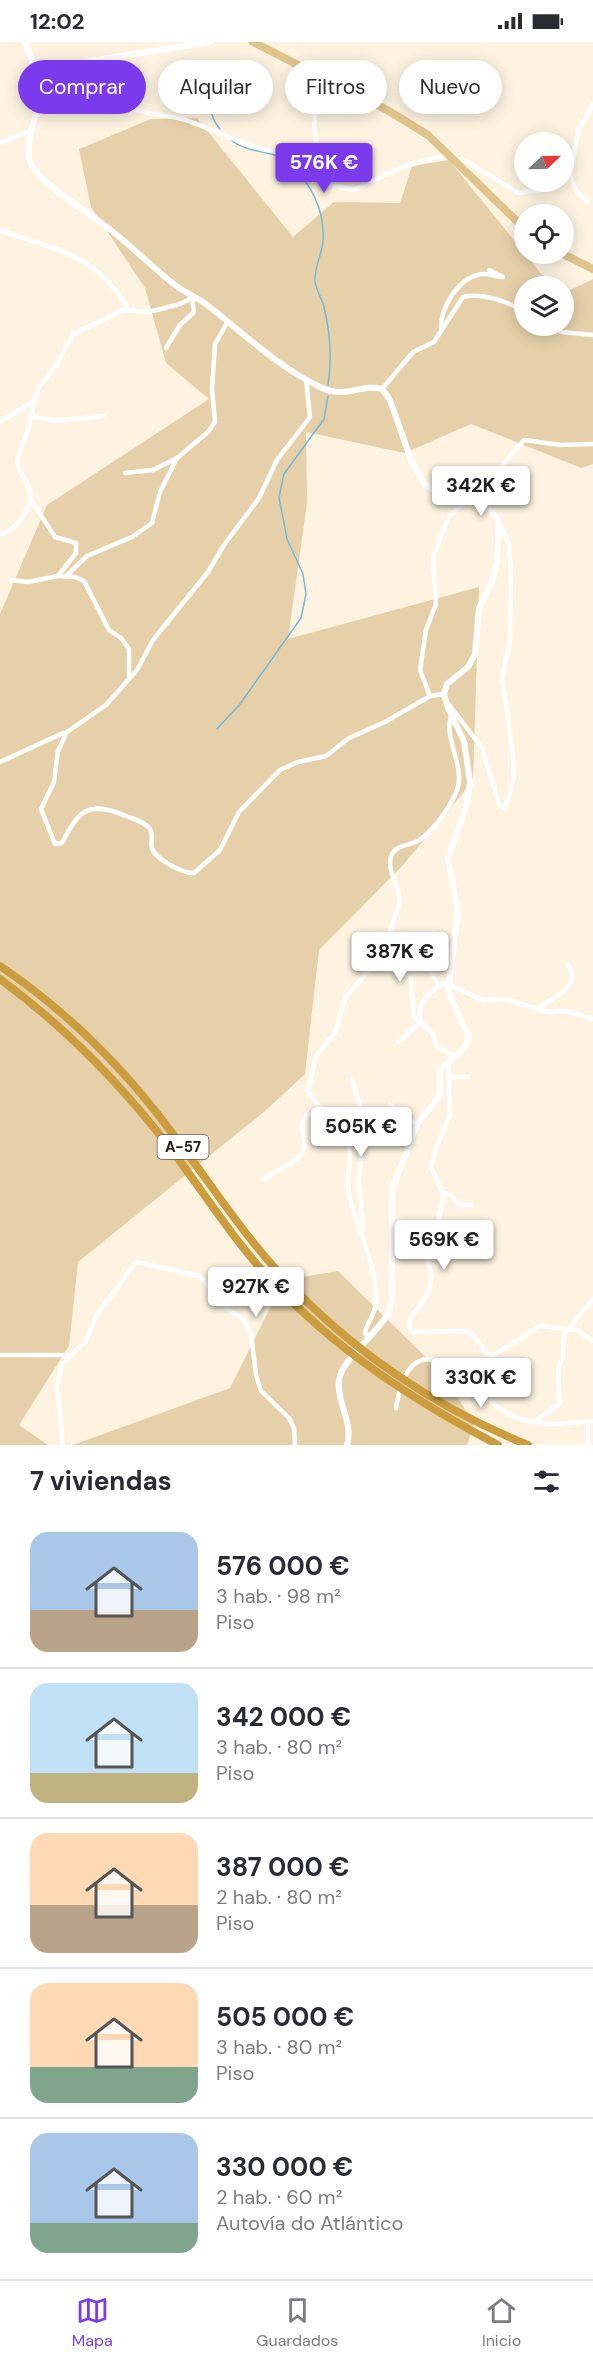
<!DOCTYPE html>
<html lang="es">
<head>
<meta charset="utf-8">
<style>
	body { margin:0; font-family:"DM Sans",sans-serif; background:#f2f2f3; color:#2b2b33; height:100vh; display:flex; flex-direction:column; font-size:22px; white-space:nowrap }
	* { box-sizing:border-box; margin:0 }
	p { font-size:20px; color:#7c7c81 }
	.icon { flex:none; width:33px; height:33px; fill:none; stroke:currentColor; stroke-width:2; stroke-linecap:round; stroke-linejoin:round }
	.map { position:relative; height:1403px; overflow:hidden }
	.details { display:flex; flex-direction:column; background:#fff; flex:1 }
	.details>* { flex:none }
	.hud { position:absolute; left:18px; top:18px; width:558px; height:54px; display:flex; gap:12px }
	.needle { width:39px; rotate:68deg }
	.controls { position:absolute; left:514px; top:90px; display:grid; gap:12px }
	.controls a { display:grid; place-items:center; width:60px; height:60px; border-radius:50%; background:#fff; box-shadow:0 3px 15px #0003; font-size:30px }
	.price { position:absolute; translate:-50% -51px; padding:0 14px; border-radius:6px; background:#fff; color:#222; font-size:20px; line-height:39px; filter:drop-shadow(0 2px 3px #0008) }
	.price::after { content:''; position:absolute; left:50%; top:36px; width:18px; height:14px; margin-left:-9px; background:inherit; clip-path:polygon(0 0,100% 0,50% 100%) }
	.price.current { background:#7c3aed; color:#fff }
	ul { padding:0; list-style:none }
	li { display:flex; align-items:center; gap:18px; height:150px; padding:0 30px }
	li+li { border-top:2px solid #e1e1e2 }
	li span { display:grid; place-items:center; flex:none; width:168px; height:120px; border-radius:18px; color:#555 }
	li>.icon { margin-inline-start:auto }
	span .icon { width:72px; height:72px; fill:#fffc; stroke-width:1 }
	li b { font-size:26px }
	h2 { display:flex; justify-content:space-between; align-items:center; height:72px; padding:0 30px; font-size:26px }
	.chip { padding:0 21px; border-radius:27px; background:#fff; box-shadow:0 3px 15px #0003; font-size:21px; line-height:54px }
	.chip.current { background:#7c3aed; color:#fff }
	.status { display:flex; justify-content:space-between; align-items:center; height:42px; padding:0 30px; background:#fff; direction:ltr }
	.status svg { height:16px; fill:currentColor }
	.tab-bar { display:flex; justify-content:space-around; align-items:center; height:84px; border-top:2px solid #e1e1e2; background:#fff; font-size:16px; color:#7c7c81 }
	.tab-bar a { display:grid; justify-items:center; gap:3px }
	.tab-bar .current { color:#7c3aed }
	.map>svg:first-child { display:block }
</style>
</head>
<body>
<div class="status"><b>12:02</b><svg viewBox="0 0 49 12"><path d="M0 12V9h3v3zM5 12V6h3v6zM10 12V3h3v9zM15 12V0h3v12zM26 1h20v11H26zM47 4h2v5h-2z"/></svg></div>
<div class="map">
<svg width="593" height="1403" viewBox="0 0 593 1403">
	<rect width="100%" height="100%" fill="#fdf3e0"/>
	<g fill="#e6d0a9">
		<polygon points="197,76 293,195 334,160 400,161 412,124 449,118 551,244 525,244 525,284 564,284 564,251 593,237 593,422 581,426 471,382 405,411 306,390 307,461 288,597 479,545 473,739 403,823 319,908 305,1032 265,1069 78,1220 69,1304 19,1383 48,1403 0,1403 0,572 47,463 209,357 166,321 145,246 91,165 79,107 151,77"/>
		<polygon points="338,1229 443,1332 474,1382 467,1403 73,1403 230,1346 284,1238"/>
	</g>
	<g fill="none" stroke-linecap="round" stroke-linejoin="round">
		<g stroke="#73bad9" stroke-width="1.5">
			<path d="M 214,23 C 212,44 204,70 220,87"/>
			<path d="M 231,98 C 250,113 277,108 290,121 C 311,142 325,168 323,199 C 322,212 314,226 315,239 C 316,248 322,257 324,265 C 330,290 332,318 328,343"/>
			<polyline points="217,687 240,662 301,576 306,552 303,532 287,497 279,455 284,432 324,377 328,354"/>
		</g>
		<g stroke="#fff" stroke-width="4.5">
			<polyline points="320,34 314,83 316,99 309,121 314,136 320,140 353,148 405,124 450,112"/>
			<path d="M 38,72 C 52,66 69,52 85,51 C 102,51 121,63 137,68 C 155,74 174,73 191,80 C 232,94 270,121 314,105"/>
			<polyline points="0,101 32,88"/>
			<polyline points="455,117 464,118 518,151 549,147 562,140"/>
			<polyline points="569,131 577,151 588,159"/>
			<polyline points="564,138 573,121 578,89 593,62"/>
			<path d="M 0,188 C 60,210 93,209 130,269"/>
			<polyline points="550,284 562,290 593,293"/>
			<path d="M 441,286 C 441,265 458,236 481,232 C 489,231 496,235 503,235 L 489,228"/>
			<polyline points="166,306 180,283 194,270 192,257"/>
			<path d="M 382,347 L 413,310 L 434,300 L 463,255 C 483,250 508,260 525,270"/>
			<polyline points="30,374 56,379 103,374"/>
			<polyline points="0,380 33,360"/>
			<polyline points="125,431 153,428 177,416"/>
			<polyline points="30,456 55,495 76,501 76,511 58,534 75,535 84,539 109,588 121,596 129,607 129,635"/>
			<polyline points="481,462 498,428 524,398 560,403 593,402"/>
			<path d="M 0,492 C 16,489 33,465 30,449 C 27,438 18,429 17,418 L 27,391 L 38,346 L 56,324 L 73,292 L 123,268 L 149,270 L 180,262 L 194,255"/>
			<polyline points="66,534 87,514 132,495 152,481 160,450 177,416 208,390 215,380 212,347 215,302 227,281"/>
			<polyline points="11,538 28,540 58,534"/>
			<polyline points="430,654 420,628 426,588 436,562 433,515 449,475 467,458"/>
			<polyline points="447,660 482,706 499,762 505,766 514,736 512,703 502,636 510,599 511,534 509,502 499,479"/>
			<polyline points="64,692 106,663 137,628 153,598 208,530 224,503 259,456 277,418 310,375 306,337"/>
			<path d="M 0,720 L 63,691 L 65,694 L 58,709 L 54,740 L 41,767 L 55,802 L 62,801 C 79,768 88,758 126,774 C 134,777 145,780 150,787 C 154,793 150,799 152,806 C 154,816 183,832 194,831 L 220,808 L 239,770 L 280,728 L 298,720 L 326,714 L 349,696 L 385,680 L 430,654 L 444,652"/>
			<polyline points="391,885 402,920 411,938 414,975 432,990 437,1005 454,1013"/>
			<polyline points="433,890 430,928 439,944"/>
			<polyline points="448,942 483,958 505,957 547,970 567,969 593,977"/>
			<path d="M 537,967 C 552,955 585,945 567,922"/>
			<path d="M 421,980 C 414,962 433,945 448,940"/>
			<polyline points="398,1000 421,980"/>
			<path d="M 448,1020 L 450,1073 L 437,1104 L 431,1125 L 442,1149 L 443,1160 L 436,1186 L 425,1203 C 425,1226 440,1229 424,1258 C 418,1269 404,1275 412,1290 L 466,1289 L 472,1292 L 487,1312 L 494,1313 L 540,1284 L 577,1288 L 593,1299"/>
			<polyline points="447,1035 468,1035"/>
			<polyline points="352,1037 360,1064 362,1095 359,1140 363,1188"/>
			<polyline points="390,1062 417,1083"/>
			<path d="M 333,1081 L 332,1074 L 318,1063 L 308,1049 L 316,1014 L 335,991 L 345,956 L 379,917 L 399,864 C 403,847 386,830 391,815 C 394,802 412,804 421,797 C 435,786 453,762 458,745 C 464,722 442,692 452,673"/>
			<path d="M 263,1137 C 275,1130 291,1123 300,1114 C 311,1101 296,1086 306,1073 C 320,1069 341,1083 347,1097 C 354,1113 345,1133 349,1151 C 356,1189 378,1221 376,1261 C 375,1273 367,1280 365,1291 L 369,1297"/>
			<polyline points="443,1151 450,1152 460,1163 471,1163"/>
			<polyline points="0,1313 71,1313"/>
			<path d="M 403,1339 C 427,1281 477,1355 507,1371 C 534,1386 564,1382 593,1379"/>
			<polyline points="396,1366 400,1346"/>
			<polyline points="536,1378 560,1362 558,1327 563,1315 564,1292 593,1257"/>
			<polyline points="588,1380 588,1403"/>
			<polyline points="63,1403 57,1344 62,1322 86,1299 96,1274 136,1220 200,1234 229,1268 243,1277 251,1291 256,1333 261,1349 289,1376 294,1386 295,1403"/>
		</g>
		<g stroke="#fff" stroke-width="6">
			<polyline points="25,0 40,39 47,48"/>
			<path d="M 210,0 L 89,19 C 75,23 61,33 51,43 C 38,57 22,108 32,124 C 45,146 92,172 113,190 C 135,207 154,227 175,243 C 185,251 197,255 206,262 C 243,291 278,325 320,345 C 346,358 361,341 382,347 L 390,358 L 411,418 L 425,442 L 436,450 L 487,464 L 499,479 L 497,522 L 492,540 L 479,566 L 475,612 L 468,625 L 447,642 L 444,652 L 448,666 L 464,699 L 470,740 L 466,765 L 448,816 L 458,870 L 448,949 L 469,995 L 465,1005 L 440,1028 L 440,1053 L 417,1083 L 392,1147 L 392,1258 L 389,1270 C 378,1291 342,1317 339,1338 C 336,1360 354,1381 347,1403"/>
		</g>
		<g stroke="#e0c48c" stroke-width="8">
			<polyline points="253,0 387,68 428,93 525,187"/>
			<polyline points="563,212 593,227"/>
		</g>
		<g stroke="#cb9d3f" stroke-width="8">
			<path d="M 0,924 C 65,968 122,1024 169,1087 C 207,1136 240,1189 283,1235 C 350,1308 436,1366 528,1403"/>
			<path d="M 0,937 C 65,985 121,1042 170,1106 C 203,1149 232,1196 269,1236 C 334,1307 413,1358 498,1403"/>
		</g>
	</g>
	<g text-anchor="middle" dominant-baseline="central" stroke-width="4.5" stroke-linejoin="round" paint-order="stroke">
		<rect fill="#fff" stroke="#625f59" stroke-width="1.5" x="157.5" y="1093" width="51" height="24" rx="4.5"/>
		<g font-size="15" font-weight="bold" fill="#1f1a12">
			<text x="183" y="1105">A-57</text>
		</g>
	</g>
</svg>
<div class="controls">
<a><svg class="needle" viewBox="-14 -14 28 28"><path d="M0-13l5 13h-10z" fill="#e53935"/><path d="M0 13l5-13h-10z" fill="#7c7c81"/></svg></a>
<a><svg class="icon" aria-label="locate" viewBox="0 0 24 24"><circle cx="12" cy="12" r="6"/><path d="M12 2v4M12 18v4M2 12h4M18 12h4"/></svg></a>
<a><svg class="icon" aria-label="layers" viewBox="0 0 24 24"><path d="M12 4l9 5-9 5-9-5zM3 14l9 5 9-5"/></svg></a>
</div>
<b class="price current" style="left:324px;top:152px">576K €</b>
<b class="price" style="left:481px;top:475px">342K €</b>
<b class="price" style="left:400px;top:941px">387K €</b>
<b class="price" style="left:361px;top:1116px">505K €</b>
<b class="price" style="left:444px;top:1229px">569K €</b>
<b class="price" style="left:256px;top:1276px">927K €</b>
<b class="price" style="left:481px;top:1367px">330K €</b>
<div class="hud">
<a class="chip current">Comprar</a>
<a class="chip">Alquilar</a>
<a class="chip">Filtros</a>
<a class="chip">Nuevo</a>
</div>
</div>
<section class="details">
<h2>7 viviendas<svg class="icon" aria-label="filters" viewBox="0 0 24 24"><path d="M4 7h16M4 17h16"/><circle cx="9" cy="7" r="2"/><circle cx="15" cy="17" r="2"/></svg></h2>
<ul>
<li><span style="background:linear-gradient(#a9c7e8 65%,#b9a48a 0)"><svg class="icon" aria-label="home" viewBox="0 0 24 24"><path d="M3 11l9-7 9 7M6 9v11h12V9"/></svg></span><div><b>576 000 €</b><p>3 hab. · 98 m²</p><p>Piso</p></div></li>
<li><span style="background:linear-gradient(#bfe0f5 75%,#c2b280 0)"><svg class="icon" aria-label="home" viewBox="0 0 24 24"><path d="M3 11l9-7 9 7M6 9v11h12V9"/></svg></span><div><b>342 000 €</b><p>3 hab. · 80 m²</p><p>Piso</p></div></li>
<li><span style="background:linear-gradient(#ffd9b3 60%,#b9a48a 0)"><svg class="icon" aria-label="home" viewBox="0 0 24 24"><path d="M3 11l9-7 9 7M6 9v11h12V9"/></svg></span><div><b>387 000 €</b><p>2 hab. · 80 m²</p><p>Piso</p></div></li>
<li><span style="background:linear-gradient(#ffd9b3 70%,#7fa58c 0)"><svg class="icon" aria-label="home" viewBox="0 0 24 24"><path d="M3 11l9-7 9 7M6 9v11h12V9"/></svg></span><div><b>505 000 €</b><p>3 hab. · 80 m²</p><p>Piso</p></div></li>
<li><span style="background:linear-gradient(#a9c7e8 75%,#7fa58c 0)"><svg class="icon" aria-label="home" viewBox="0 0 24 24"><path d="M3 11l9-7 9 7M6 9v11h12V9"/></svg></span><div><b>330 000 €</b><p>2 hab. · 60 m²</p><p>Autovía do Atlántico</p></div></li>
</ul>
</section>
<nav class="tab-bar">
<a class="current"><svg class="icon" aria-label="map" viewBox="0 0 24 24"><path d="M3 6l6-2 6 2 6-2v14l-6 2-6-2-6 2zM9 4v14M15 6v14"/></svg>Mapa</a>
<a><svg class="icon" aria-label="saved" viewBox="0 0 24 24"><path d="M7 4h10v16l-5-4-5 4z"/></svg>Guardados</a>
<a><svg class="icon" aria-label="home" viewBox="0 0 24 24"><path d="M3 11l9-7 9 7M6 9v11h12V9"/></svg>Inicio</a>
</nav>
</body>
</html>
